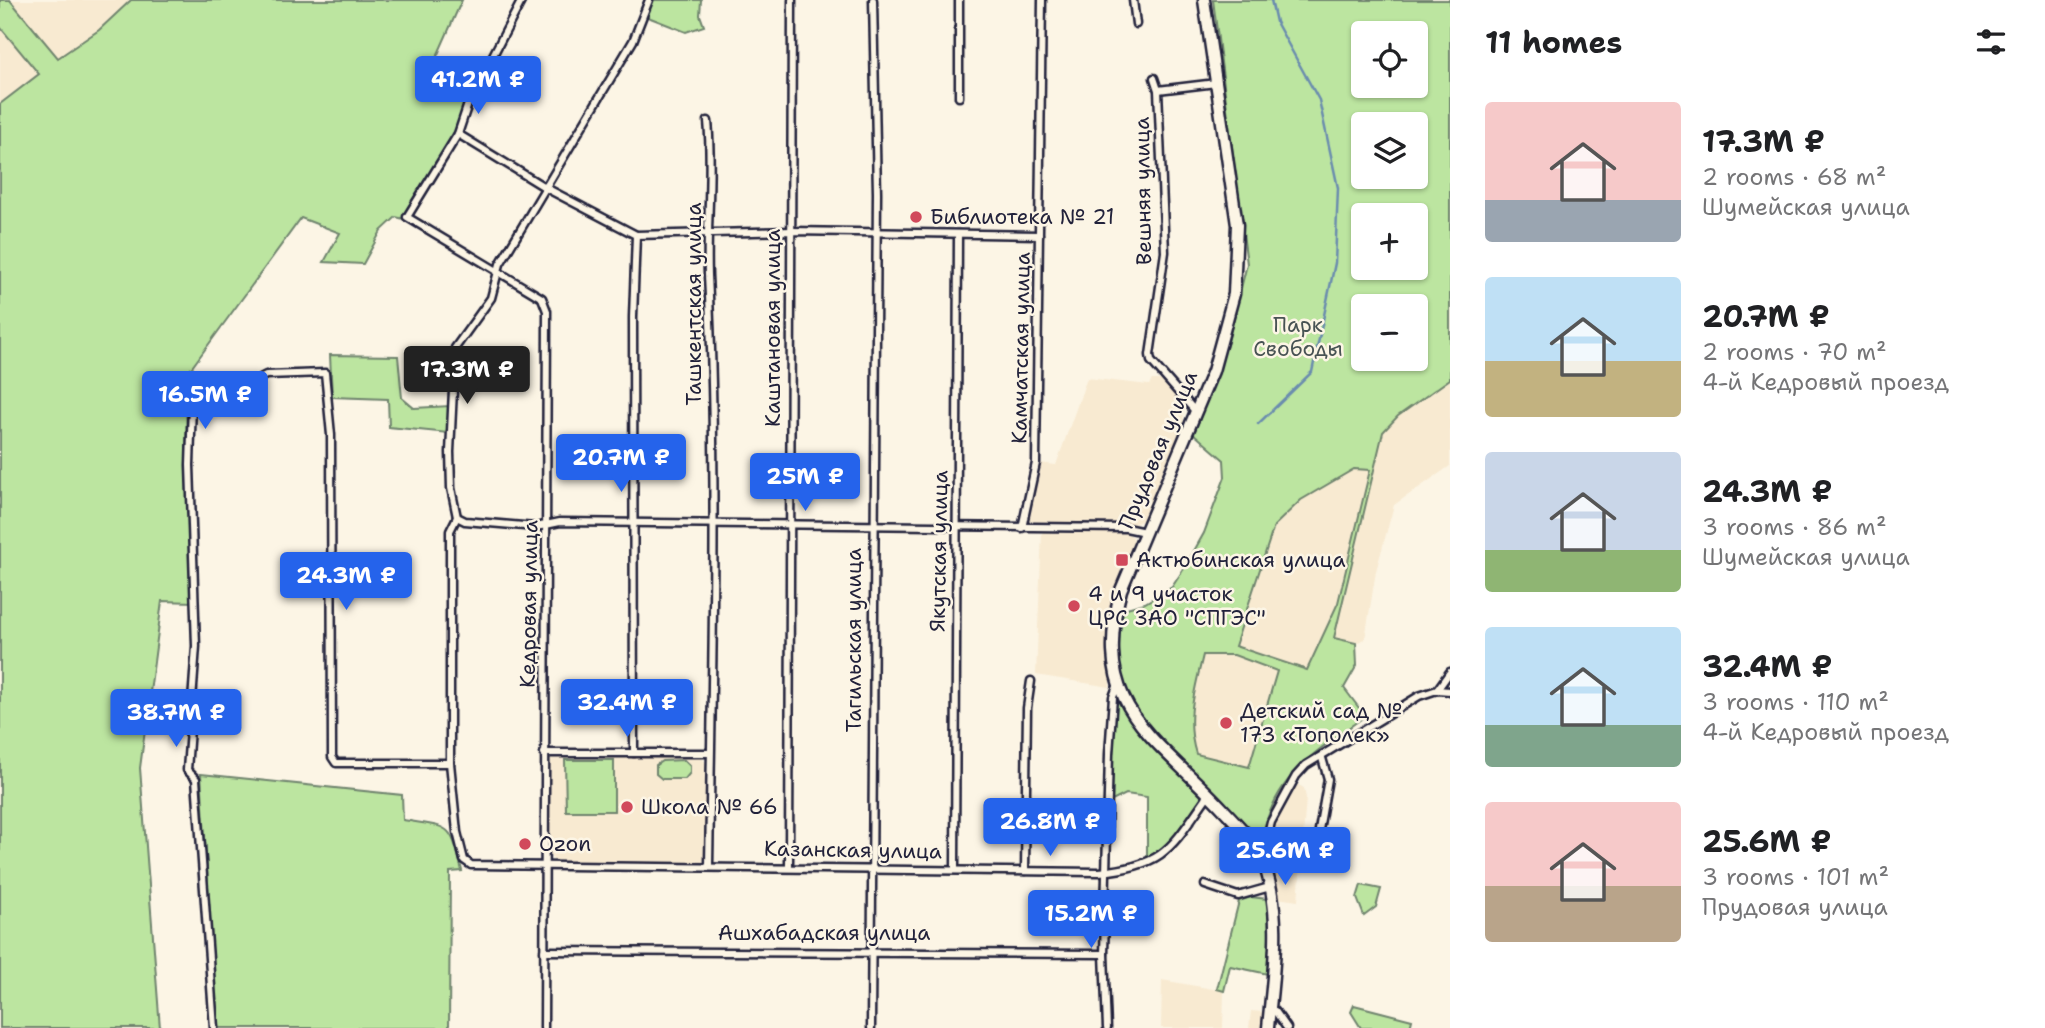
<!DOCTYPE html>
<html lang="en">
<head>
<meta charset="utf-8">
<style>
	body { margin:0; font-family:"Shantell Sans",sans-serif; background:#f2f2f2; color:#202124; height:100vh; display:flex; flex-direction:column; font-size:26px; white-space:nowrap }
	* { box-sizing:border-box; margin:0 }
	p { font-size:23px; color:#757577 }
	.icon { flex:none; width:38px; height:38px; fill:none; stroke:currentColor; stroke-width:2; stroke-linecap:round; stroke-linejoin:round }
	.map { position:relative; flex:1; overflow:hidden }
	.side { display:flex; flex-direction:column; background:#fff; width:595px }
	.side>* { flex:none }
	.controls { position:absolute; left:1351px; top:21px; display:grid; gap:14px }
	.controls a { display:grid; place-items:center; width:77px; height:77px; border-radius:7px; background:#fff; box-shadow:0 2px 5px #0004; font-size:35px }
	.price { position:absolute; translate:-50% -60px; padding:0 16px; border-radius:7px; background:#2563eb; color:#fff; font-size:23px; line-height:46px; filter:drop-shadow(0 2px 4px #0008) }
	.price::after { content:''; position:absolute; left:50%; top:42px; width:21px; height:16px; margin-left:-10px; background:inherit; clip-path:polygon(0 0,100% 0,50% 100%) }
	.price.selected { background:#222; color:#fff }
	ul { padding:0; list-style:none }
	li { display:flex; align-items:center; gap:21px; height:175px; padding:0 35px }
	li span { display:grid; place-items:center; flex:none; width:196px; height:140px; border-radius:7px; color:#555 }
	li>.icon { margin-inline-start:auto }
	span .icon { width:84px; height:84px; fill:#fffc; stroke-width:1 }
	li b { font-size:30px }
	h2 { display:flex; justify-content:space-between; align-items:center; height:84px; padding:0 35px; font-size:30px }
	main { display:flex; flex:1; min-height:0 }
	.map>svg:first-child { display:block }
</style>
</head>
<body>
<main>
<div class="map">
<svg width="1450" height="1028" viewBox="0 0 1450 1028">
	<rect width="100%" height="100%" fill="#fcf5e5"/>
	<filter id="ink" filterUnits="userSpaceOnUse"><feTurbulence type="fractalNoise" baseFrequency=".0143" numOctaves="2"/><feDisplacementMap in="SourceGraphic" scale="14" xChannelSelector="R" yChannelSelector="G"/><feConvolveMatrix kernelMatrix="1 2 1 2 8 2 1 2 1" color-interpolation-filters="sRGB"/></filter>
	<g filter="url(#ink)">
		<g fill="#f8ead1">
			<polygon points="10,0 131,0 99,30 58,58"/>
			<polygon points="0,27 39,74 0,104"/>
			<polygon points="1087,378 1149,385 1152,380 1164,380 1184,408 1183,427 1144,520 1134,524 1032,522 1027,518 1039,463 1056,465"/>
			<polygon points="1450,379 1450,466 1394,505 1376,571 1365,639 1356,643 1334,639 1383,432 1398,416"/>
			<polygon points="1354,469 1370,469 1338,603 1307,670 1234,646 1274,526 1301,500"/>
			<polygon points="1042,532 1127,533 1133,537 1134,544 1116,588 1109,615 1110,687 1036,675"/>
			<polygon points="1203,654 1234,655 1278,671 1249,767 1196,755 1191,738 1190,708"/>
			<polygon points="553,756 701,757 706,763 705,860 702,863 555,862 548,851 548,763"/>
			<polygon points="1295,783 1304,788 1306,798 1298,901 1277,898 1267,857 1279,811"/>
			<polygon points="1162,980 1224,991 1223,1028 1161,1028"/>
			<polygon points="1251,1011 1263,1012 1262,1028 1249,1028"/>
		</g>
		<g fill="#bce5a0" stroke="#6f846e" stroke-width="2" fill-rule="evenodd">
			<polygon points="0,0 10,0 58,58 99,30 131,0 462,0 434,63 477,84 460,130 455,133 404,219 396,217 381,231 363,264 324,262 340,233 301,218 187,374 186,465 192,533 193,602 162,601 140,768 160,1028 0,1028 0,104 39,74 0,27"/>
			<polygon points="645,0 701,0 700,15 704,26 686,32 648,17 640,11"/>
			<path d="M 1213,0 L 1450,0 L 1450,379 L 1398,416 L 1383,432 L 1334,638 L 1356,643 L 1357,665 L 1344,688 L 1365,716 C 1316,752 1277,773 1262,836 L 1258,838 C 1211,780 1126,740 1117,658 C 1115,643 1118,625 1119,610 L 1145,603 L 1172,587 L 1185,567 L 1204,533 L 1225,477 L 1224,460 L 1194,434 L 1228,342 L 1247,264 ZM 1363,33 L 1416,33 L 1416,86 L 1363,86 ZM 1363,124 L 1416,124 L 1416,177 L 1363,177 ZM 1363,215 L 1416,215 L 1416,268 L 1363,268 ZM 1363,306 L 1416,306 L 1416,359 L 1363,359 ZM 1354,469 L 1370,470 L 1338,603 L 1307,670 L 1235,646 L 1274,526 L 1301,500 ZM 1203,655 L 1234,655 L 1277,671 L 1249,767 L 1196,754 C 1185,720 1195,689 1203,655 Z"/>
			<polygon points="330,355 398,356 402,398 414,408 450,406 448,433 389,427 388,399 332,397"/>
			<polygon points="1116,693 1136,729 1202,797 1168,845 1147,858 1147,797 1126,794 1110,802"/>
			<polygon points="565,760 614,760 614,811 566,811"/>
			<polygon points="684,760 690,766 690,773 685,779 662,779 656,774 656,765 662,761"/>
			<path d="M 201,774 L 402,795 L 403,820 C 451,828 450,821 462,871 L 450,872 L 449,1028 L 217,1028 Z"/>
			<polygon points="1361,885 1381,889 1376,907 1364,916 1357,898"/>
			<polygon points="1251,897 1267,899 1271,936 1268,974 1230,966 1224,991 1217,989 1239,901"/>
			<polygon points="1354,1005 1412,1020 1410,1028 1361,1028 1351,1012"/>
		</g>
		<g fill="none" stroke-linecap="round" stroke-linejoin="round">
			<polyline stroke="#6a8cae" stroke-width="2.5" points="1258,424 1312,372 1335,263 1338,188 1319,100 1276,22 1271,0"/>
			<g stroke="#22223b" stroke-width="11">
				<g id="street">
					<polyline points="522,0 469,101 458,134 407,217 542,298 547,311 544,1028"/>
					<path d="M 649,0 L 633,41 L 500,264 L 491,298 L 455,348 L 450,452 L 451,488 L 457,517 L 450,531 L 450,763 L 457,832 L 464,860 L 471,865 L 1099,872 C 1167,866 1172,846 1209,794"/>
					<polyline points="959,0 959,97"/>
					<polyline points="1133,0 1136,24"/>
					<polyline points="1154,78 1158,90 1165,252 1150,355 1151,361 1195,411"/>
					<polyline points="1158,90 1216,83"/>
					<path d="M 708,121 C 713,173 706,223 708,275 C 718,471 712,669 709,866"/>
					<polyline points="458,134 546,188 636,235 792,231 1039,235"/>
					<polyline points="457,517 465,521 536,527 560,522 1126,528 1145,532"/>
					<polyline points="1022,528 1036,463 1042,0"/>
					<polyline points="1437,690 1450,672"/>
					<polyline points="544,753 710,753"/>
					<polyline points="634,753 633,317 636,235"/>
					<polyline points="1322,758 1328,779 1319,830 1325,839"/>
					<polyline points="1262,859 1271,822 1296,776 1306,765 1419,696 1437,690 1450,691"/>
					<polyline points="789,866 792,0"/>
					<polyline points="955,868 958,234"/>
					<polyline points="1025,871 1027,708 1031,681"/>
					<polyline points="1205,885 1238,896 1270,887"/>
					<polyline points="544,951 1104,954"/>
					<polyline points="1269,1010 1275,1011 1287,1028"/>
					<polyline points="214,1028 196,779 187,770 196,646 190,465 192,404 203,387 245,386 266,375 325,373 331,435 332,757 336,763 450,763"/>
					<polyline points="871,1028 877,193 873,0"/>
					<polyline points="1107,1028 1104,954 1109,754 1113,697 1118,684"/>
				</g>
			</g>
			<g stroke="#22223b" stroke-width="15">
				<path id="secondary" d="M 1204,0 L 1237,225 L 1234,294 L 1213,371 L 1121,590 C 1090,708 1153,734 1223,809 C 1237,824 1253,839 1262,859 C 1284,913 1273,972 1268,1028"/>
			</g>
			<use href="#street" stroke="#fcf5e5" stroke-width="6"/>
			<use href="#secondary" stroke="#fcf5e5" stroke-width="10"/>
		</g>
	</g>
	<g fill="#d1495b" stroke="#fcf5e5" stroke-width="2.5">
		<circle cx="916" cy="217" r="7"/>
		<rect x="1115" y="553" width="14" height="14" rx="3.5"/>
		<circle cx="1074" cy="606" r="7"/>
		<circle cx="1226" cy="723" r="7"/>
		<circle cx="627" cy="807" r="7"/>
		<circle cx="525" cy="844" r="7"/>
	</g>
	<g text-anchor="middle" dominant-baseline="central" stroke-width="5" stroke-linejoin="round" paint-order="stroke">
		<g font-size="21" fill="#22223b" stroke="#fcf5e5">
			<text transform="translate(1143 191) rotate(-91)">Вешняя улица</text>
			<text transform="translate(694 304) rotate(-90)">Ташкентская улица</text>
			<text transform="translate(773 328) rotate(-90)">Каштановая улица</text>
			<text transform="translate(1021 348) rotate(-89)">Камчатская улица</text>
			<text transform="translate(1158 450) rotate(-67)">Прудовая улица</text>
			<text transform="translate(939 551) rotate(-89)">Якутская улица</text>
			<text transform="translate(529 604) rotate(-89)">Кедровая улица</text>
			<text transform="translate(854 640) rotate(-90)">Тагильская улица</text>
			<text transform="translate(853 850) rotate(1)">Казанская улица</text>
			<text x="824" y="933">Ашхабадская улица</text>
		</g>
		<g font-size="21" fill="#22223b" stroke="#fcf5e5" text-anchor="start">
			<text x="930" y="217">Библиотека № 21</text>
			<text x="1136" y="560">Актюбинская улица</text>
			<text x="1088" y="594">4 и 9 участок<tspan x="1088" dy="24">ЦРС ЗАО "СПГЭС"</tspan></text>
			<text x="1240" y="711">Детский сад №<tspan x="1240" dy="24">173 «Тополек»</tspan></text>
			<text x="641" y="807">Школа № 66</text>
			<text x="539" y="844">Ozon</text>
		</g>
		<g font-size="21" fill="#485354" stroke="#fcf5e5">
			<text x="1298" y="325">Парк<tspan x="1298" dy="24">Свободы</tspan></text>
		</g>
	</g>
</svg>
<div class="controls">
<a><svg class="icon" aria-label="locate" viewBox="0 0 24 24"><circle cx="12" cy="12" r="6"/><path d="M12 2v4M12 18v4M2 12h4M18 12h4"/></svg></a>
<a><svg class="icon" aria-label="layers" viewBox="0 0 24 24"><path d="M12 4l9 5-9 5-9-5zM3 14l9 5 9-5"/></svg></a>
<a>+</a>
<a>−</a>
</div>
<b class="price" style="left:478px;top:116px">41.2M ₽</b>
<b class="price selected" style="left:467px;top:406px">17.3M ₽</b>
<b class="price" style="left:205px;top:431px">16.5M ₽</b>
<b class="price" style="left:621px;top:494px">20.7M ₽</b>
<b class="price" style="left:805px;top:513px">25M ₽</b>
<b class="price" style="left:346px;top:612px">24.3M ₽</b>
<b class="price" style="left:627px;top:739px">32.4M ₽</b>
<b class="price" style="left:176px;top:749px">38.7M ₽</b>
<b class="price" style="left:1050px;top:858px">26.8M ₽</b>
<b class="price" style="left:1285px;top:887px">25.6M ₽</b>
<b class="price" style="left:1091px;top:950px">15.2M ₽</b>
</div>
<section class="side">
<h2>11 homes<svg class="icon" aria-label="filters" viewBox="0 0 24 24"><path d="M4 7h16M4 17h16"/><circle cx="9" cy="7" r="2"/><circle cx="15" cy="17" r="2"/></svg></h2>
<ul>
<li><span style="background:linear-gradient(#f6c9c9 70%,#9aa5b1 0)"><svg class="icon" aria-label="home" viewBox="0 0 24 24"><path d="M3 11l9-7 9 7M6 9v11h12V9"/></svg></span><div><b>17.3M ₽</b><p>2 rooms · 68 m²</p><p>Шумейская улица</p></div></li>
<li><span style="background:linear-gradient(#bfe0f5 60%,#c2b280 0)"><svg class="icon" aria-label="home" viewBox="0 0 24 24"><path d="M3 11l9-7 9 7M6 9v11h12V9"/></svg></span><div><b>20.7M ₽</b><p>2 rooms · 70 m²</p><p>4-й Кедровый проезд</p></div></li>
<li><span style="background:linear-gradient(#c9d6e8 70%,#8fb573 0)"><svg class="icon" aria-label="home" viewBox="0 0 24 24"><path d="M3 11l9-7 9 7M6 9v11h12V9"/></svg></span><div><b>24.3M ₽</b><p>3 rooms · 86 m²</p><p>Шумейская улица</p></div></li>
<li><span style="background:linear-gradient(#bfe0f5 70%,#7fa58c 0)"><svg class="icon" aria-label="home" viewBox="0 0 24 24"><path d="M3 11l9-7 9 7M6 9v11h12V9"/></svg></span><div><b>32.4M ₽</b><p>3 rooms · 110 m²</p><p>4-й Кедровый проезд</p></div></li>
<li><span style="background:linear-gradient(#f6c9c9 60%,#b9a48a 0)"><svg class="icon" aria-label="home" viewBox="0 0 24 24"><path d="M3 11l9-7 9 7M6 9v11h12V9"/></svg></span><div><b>25.6M ₽</b><p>3 rooms · 101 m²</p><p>Прудовая улица</p></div></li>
</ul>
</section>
</main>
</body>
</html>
